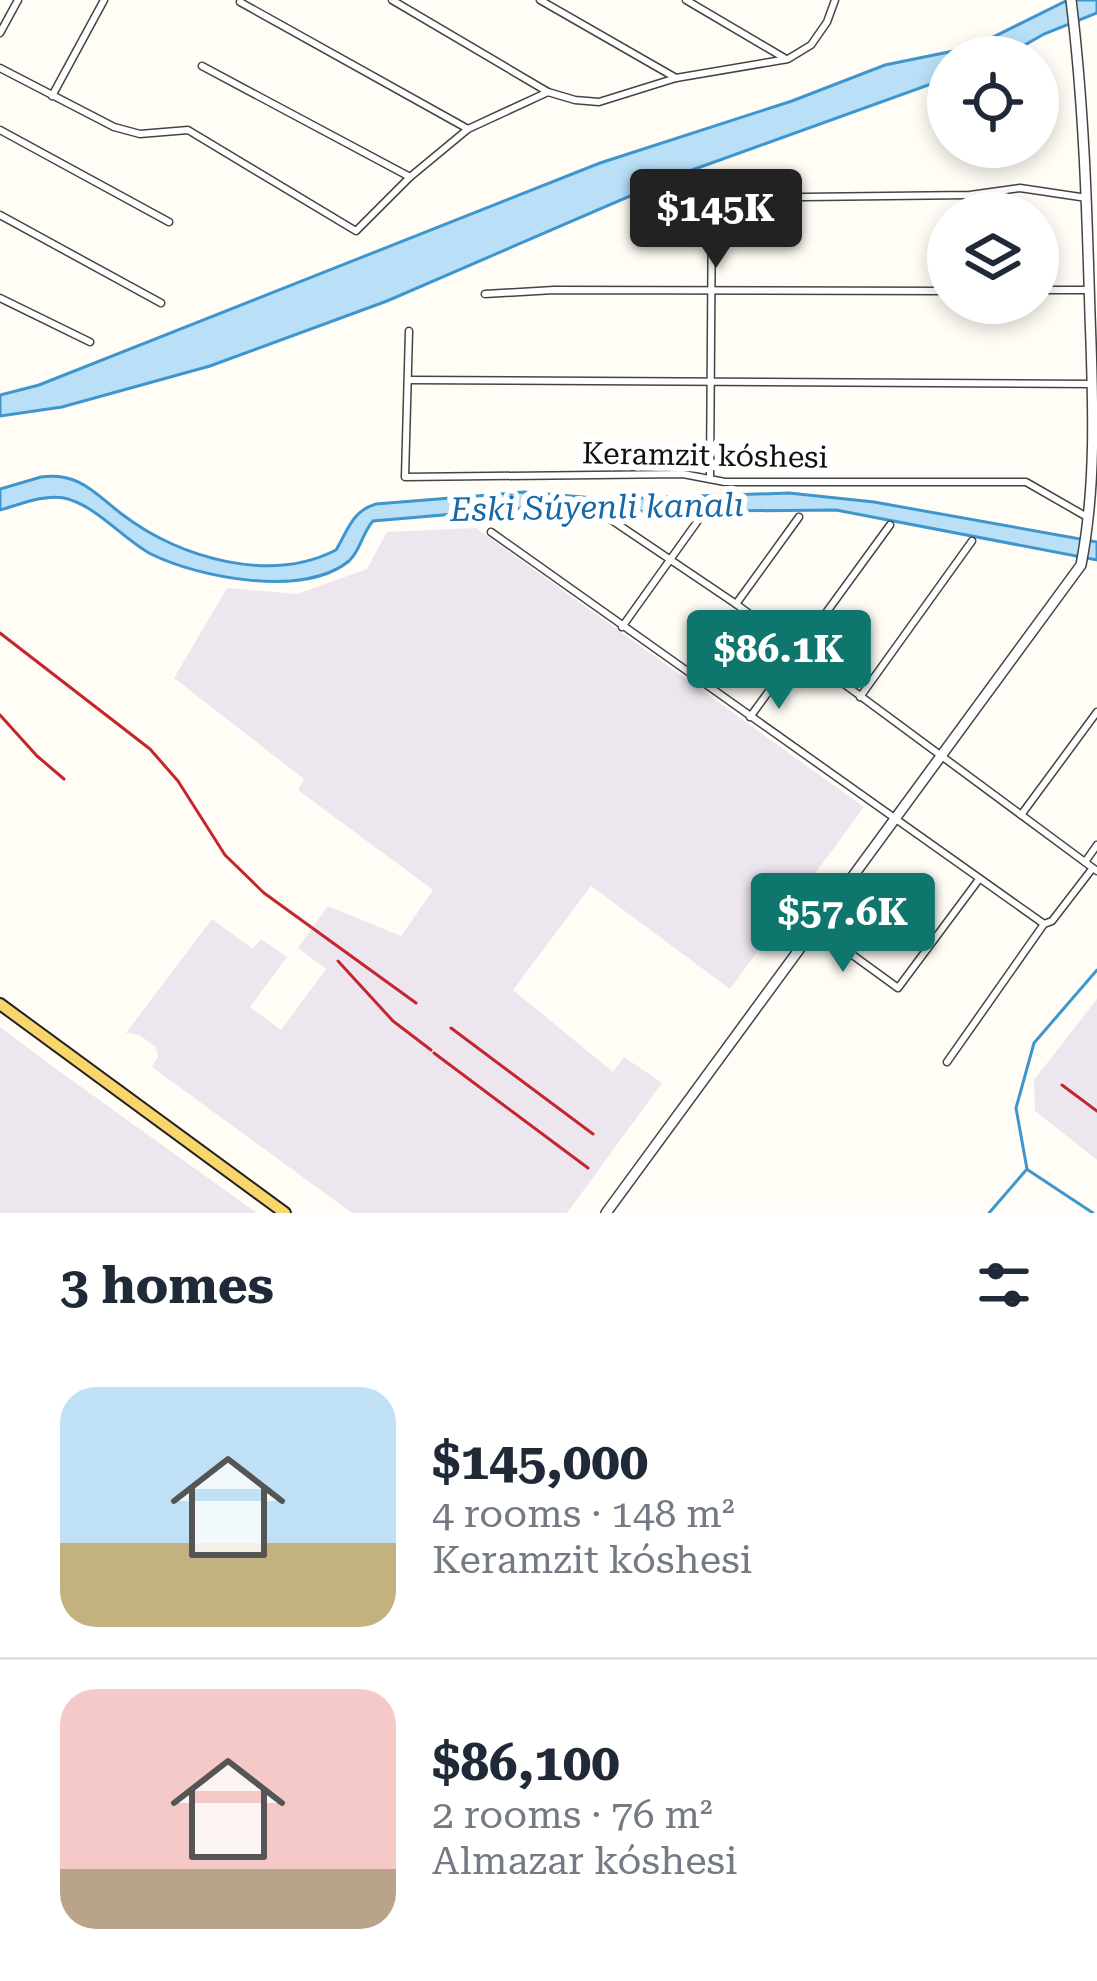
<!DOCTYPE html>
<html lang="en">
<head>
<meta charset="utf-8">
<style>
	body { margin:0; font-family:"Roboto Serif",serif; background:#f6f6f7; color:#1f2937; height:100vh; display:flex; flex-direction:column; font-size:45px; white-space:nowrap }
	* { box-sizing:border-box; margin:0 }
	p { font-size:39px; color:#747a83 }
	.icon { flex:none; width:66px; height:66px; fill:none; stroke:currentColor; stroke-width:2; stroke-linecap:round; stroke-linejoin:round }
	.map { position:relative; height:1213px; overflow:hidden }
	.details { display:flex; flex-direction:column; background:#fff; flex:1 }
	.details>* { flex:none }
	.buttons { position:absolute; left:927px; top:36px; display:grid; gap:24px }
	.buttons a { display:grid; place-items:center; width:132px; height:132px; border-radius:50%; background:#fff; box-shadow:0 6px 18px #0003; font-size:60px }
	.price { position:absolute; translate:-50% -102px; padding:0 27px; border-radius:12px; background:#0f766e; color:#fff; font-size:39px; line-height:78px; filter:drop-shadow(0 3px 6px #0008) }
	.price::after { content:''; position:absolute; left:50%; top:72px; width:36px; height:27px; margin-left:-18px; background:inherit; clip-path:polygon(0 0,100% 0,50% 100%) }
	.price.active { background:#222; color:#fff }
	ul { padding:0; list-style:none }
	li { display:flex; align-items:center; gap:36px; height:300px; padding:0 60px }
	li+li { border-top:3px solid #e0e1e3 }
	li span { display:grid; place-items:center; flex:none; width:336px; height:240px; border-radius:36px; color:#555 }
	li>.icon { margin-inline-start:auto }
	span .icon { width:144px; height:144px; fill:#fffc; stroke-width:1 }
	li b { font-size:51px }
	h2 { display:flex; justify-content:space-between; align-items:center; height:144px; padding:0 60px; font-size:51px }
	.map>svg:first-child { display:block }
</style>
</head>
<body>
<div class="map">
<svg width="1097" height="1213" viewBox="0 0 1097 1213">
	<rect width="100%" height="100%" fill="#fffdf5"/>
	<g fill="#eee6ef">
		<polygon points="476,528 864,807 730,989 591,886 513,990 613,1072 624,1057 662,1083 567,1213 352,1213 152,1067 158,1057 156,1047 139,1035 126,1033 212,919 253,949 261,939 287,957 250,1007 281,1030 326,969 298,948 328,906 401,936 433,890 298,790 304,779 174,678 227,588 297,594 367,569 387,532"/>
		<polygon points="1097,999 1097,1160 1035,1111 1034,1080"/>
		<polygon points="0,1027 56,1069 257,1213 0,1213"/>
	</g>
	<g fill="#b9e0f7" stroke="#3f96cf" stroke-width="3">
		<polygon points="1068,0 1097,0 1097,13 1044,34 1004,57 948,57 948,78 681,174 387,301 210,366 62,407 0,416 0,395 39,385 600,163 792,101 885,65 973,47"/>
		<path d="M 41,477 C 80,472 95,494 123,515 C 180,558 270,584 336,550 C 348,530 352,511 376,504 L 524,492 L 606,499 L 789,493 L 874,502 L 1097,542 L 1097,560 L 836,510 L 601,512 L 548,506 L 373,521 C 362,533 361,550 349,561 C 304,598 199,578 151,554 C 123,539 96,505 64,498 C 44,494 19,505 0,510 L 0,489 Z"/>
	</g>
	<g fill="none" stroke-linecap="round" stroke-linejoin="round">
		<g stroke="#3f96cf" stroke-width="3">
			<polyline points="1028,1170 1093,1213"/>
			<polyline points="989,1213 1027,1169 1016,1108 1034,1043 1097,970"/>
		</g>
		<g stroke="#444" stroke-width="9">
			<g id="minor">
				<polyline points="392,0 548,92"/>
				<polyline points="540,0 676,78"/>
				<polyline points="686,0 786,59"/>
				<polyline points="240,2 468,129"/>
				<polyline points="0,33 18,0"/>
				<polyline points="202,66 410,177"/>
				<polyline points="0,68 114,127 140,134 188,130 356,231 410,177 468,129 548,92 575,100 599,102 676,78 788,59 811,45 827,22 835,0"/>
				<polyline points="52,96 104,0"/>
				<polyline points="0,130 169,222"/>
				<polyline points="0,215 161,303"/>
				<polyline points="1038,290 1090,290"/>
				<polyline points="485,294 554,290 948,291"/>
				<polyline points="0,298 90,342"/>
				<polyline points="409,331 405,477 683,474 725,482 1026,482 1087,517"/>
				<polyline points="410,380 1092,384"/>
				<polyline points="710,478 712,198 970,195 1020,188 1087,198"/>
				<polyline points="604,515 736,604 1097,871"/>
				<polyline points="491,532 1044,924"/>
				<polyline points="736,604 799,517"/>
				<polyline points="622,627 702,515"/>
				<polyline points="860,697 972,541"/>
				<polyline points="750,717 890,525"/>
				<polyline points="1021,815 1097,712"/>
				<polyline points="1085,862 1097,845"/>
				<polyline points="814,927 898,988 977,882"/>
				<polyline points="947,1062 1044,924 1052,921 1092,869"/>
			</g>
		</g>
		<g stroke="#444" stroke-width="12">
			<path id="tertiary" d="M 606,1213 L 1081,565 C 1097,483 1093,398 1090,315 C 1087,209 1084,105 1071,0"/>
		</g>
		<g stroke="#222" stroke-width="14">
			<polyline id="primary" points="0,1004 285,1213"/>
		</g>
		<use href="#minor" stroke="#fff" stroke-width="6"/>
		<use href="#tertiary" stroke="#fff" stroke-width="9"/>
		<use href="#primary" stroke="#f9d66b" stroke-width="10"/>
		<g stroke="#c4262e" stroke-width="3">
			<polyline points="0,633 150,749 178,781 225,855 264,893 416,1003"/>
			<polyline points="0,715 37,756 64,779"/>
			<polyline points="338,961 393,1021 431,1050"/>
			<polyline points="451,1028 593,1134"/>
			<polyline points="434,1053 588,1168"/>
			<polyline points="1062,1085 1097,1111"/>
		</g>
	</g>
	<g text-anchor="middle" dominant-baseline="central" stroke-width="12" stroke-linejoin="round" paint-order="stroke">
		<g font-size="30" fill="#111" stroke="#fff">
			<text transform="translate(705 455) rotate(1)">Keramzit kóshesi</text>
		</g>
		<g font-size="33" font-style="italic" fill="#1768a6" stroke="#fff">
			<text transform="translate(597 507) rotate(-1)">Eski Súyenli kanalı</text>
		</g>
	</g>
</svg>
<div class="buttons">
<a><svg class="icon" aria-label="locate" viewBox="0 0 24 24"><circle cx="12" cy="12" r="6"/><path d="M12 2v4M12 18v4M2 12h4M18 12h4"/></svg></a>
<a><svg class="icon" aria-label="layers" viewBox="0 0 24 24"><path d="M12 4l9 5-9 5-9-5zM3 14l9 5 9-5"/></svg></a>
</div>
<b class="price active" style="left:716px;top:271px">$145K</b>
<b class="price" style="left:779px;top:712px">$86.1K</b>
<b class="price" style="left:843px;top:975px">$57.6K</b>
</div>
<section class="details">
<h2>3 homes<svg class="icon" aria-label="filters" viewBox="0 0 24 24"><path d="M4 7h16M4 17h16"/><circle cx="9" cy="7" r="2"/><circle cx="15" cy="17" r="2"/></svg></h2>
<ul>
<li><span style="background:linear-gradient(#bfe0f5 65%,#c2b280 0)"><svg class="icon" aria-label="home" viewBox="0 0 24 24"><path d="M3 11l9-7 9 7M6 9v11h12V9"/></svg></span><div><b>$145,000</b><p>4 rooms · 148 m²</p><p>Keramzit kóshesi</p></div></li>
<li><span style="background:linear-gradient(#f6c9c9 75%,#b9a48a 0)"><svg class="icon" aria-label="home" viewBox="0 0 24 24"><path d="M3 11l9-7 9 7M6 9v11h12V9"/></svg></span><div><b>$86,100</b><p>2 rooms · 76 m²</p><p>Almazar kóshesi</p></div></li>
</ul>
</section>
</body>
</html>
